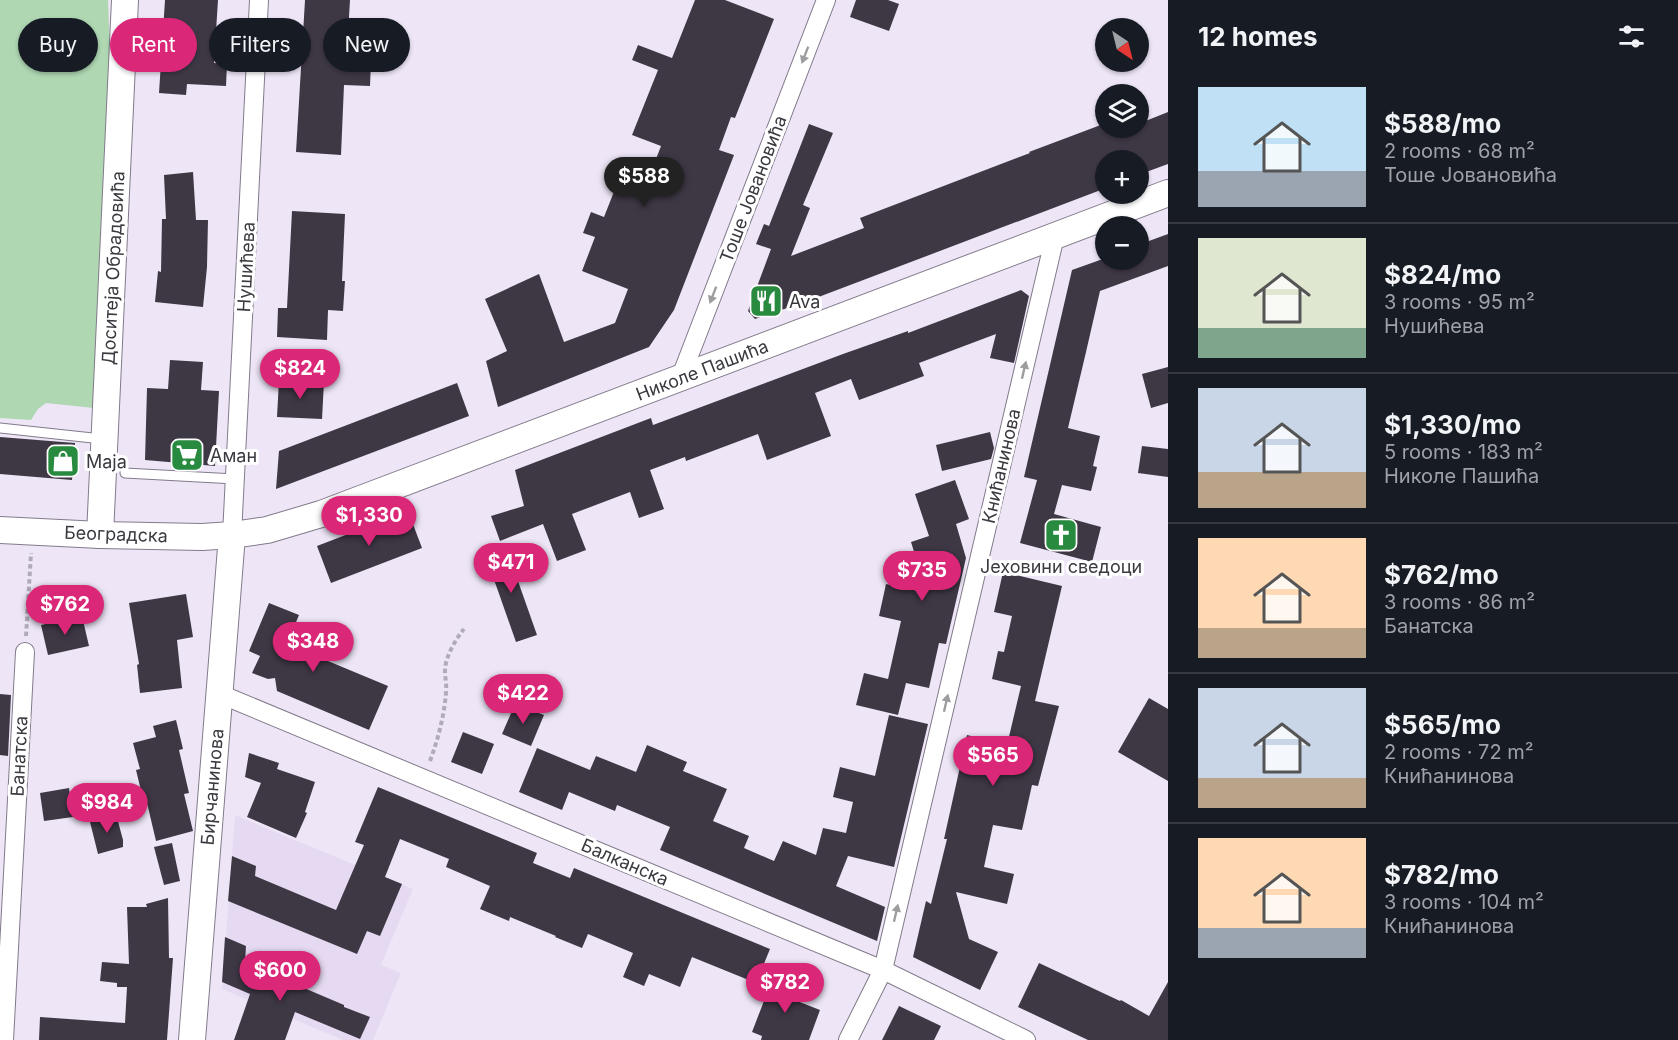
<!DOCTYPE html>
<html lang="en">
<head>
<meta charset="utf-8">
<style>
	body { margin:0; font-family:Inter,sans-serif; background:#242831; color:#f1f3f6; height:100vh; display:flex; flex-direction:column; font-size:22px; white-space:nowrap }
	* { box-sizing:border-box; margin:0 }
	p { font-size:20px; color:#9ea1a6 }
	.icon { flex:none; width:33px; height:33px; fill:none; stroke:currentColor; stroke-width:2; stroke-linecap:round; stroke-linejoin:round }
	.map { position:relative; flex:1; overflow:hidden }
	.side { display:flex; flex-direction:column; background:#171b24; width:510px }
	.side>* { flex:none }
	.hud { position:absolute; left:18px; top:18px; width:570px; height:54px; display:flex; gap:12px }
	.needle { width:39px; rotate:145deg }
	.fabs { position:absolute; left:1095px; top:18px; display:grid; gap:12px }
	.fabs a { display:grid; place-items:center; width:54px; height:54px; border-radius:50%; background:#171b24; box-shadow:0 2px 4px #0004; font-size:30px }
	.price { position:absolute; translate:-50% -51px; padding:0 14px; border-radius:21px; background:#db2777; color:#fff; font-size:20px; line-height:39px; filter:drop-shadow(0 2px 3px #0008) }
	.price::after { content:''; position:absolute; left:50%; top:36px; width:18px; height:14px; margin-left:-9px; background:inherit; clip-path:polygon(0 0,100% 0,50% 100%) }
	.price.selected { background:#222; color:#fff }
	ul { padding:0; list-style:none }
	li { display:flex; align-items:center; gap:18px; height:150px; padding:0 30px }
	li+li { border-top:2px solid #363941 }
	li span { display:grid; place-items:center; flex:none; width:168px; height:120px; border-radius:0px; color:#555 }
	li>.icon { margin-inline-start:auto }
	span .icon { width:72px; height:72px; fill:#fffc; stroke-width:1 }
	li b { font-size:26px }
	h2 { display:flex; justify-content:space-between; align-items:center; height:72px; padding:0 30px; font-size:26px }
	.chip { padding:0 21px; border-radius:27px; background:#171b24; box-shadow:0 2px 4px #0004; font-size:21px; line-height:54px }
	.chip.selected { background:#db2777; color:#fff }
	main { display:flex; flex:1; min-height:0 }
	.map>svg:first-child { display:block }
</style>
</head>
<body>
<main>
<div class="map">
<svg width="1168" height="1040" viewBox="0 0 1168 1040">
	<rect width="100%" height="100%" fill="#eee6f7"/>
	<polygon fill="#e6daf2" points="235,815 413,889 381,965 401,973 373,1040 343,1040 222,989"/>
	<polygon fill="#aed7b2" points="0,0 108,0 110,49 94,408 46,403 38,409 31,420 0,418"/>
	<g fill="#3e3845">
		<polygon points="165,0 218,0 214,63 227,64 226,86 187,84 186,95 159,93"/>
		<polygon points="305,0 350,0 348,34 386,36 384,62 371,61 370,86 344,85 341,155 296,152"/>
		<polygon points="695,0 725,0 774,19 735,118 731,117 719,150 734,155 674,310 649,347 498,407 486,361 507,351 485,299 539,274 564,342 615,323 628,289 582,271 595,237 583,233 591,212 604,217 617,184 643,193 661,146 632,135 658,70 632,60 638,45 672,58"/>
		<polygon points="856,0 888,0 899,4 889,31 850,17"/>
		<polygon points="1168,112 1168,164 1138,175 1138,160 1106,160 1106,188 808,301 755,319 748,311 771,249 756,244 764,224 769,226 809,124 833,133 803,205 810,208 791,256 864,228 860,218 1030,153 1029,152 1106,123 1106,128 1138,128 1138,124"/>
		<polygon points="193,172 196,220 208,220 207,267 203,307 155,302 158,271 161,272 162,219 166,219 164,175"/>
		<polygon points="292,211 345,214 342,281 345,281 343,311 328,310 327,340 277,337 278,308 287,308"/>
		<polygon points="1168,234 1168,266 1100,291 1086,352 1068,428 1100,436 1093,466 1097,467 1091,491 1062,485 1054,514 1101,527 1092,562 1020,543 1037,480 1024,477 1072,270 1100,260 1138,260 1138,245"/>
		<polygon points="1021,290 1029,296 1014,363 990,358 996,334 919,363 924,376 859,400 851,379 815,393 831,436 767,460 758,434 686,461 685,457 650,470 664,509 639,518 630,492 572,514 586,550 557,561 543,524 500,541 491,516 524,506 515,470 651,418 653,425 843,354 908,331 908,333"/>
		<polygon points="170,360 203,362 201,390 219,391 215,466 145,460 147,388 168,389"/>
		<polygon points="1168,367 1168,403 1151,408 1142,374"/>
		<polygon points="279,380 324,382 322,419 277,417"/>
		<polygon points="457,383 469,416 276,489 279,451"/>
		<polygon points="990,432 994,448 991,459 942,471 936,445"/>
		<polygon points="0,437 75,443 72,480 0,474"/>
		<polygon points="1142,446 1168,449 1168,477 1138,473"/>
		<polygon points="955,480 969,519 956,524 966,558 946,644 939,643 929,688 906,683 898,715 856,705 864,673 888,679 901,621 879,616 886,584 927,593 911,542 929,536 915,494"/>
		<polygon points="408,511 422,548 331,583 317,546"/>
		<polygon points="506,547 537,635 516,642 485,554"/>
		<polygon points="1003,572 1062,586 1035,701 1059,706 1038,786 1032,785 1022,830 993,825 984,867 1014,874 1007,904 956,892 969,939 998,952 980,990 913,957 926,901 931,904 947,839 944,839 967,735 1007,745 1021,686 992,679 998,651 1004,652 1012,616 994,612"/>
		<polygon points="186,594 193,637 177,640 182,688 140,693 137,665 139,664 129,603"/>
		<polygon points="269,603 299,615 287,644 388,686 369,730 277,691 275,678 268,679 252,673 260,656 249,651"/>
		<polygon points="82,616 89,646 48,655 41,625"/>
		<polygon points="0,694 11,695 8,756 0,755"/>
		<polygon points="1149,698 1168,709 1168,781 1118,752"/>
		<polygon points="515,704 544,715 531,746 502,734"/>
		<polygon points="889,715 928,724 894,867 848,856 836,886 885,907 877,941 660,850 670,827 617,805 615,811 569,792 562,810 519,792 537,748 590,770 596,756 636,772 647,745 687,762 683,771 727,789 713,821 749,836 744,848 774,861 783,841 816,855 823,828 846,833 853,802 833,797 840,767 875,776"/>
		<polygon points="176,720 183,749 179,750 189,793 184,794 193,831 156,841 147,803 144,803 136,770 140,769 133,743 156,737 153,726"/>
		<polygon points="463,732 494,744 482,774 451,762"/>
		<polygon points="249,753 279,763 277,769 315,782 305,812 307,813 296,838 247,817 261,783 245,777"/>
		<polygon points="378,787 537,853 533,863 570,878 574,868 770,949 756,983 692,957 680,987 649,974 644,986 623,977 633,953 588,934 582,948 555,937 556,936 510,917 509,921 480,909 490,886 446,867 449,859 400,839 385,877 402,884 380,936 367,931 357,954 228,901 232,856 256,866 255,876 336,910 364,845 355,842"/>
		<polygon points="69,788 73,817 44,821 40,793"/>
		<polygon points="116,814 123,840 123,847 98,854 90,822"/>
		<polygon points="172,843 180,881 164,885 154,847"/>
		<polygon points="168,898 169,958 173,958 167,1040 39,1040 40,1017 125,1023 127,987 117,987 117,983 100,981 102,962 129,964 127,907 147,907 146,904"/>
		<polygon points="225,937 246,946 245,963 344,1005 344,1007 370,1017 360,1039 295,1012 285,1040 234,1040 250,994 222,982"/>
		<polygon points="1039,963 1120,1001 1121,1000 1149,1016 1168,982 1168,1040 1088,1040 1018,1007"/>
		<polygon points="774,975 797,984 792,999 820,1010 809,1040 761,1040 762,1036 752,1032"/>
		<polygon points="899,1006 941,1026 934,1040 882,1040"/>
	</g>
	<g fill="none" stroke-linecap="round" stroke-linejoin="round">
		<g stroke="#827a8a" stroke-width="11">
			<g id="lane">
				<polyline points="0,428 102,439"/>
				<polyline points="125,473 235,479"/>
			</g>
		</g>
		<g stroke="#827a8a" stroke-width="20">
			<g id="street">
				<polyline points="680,379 826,0"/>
				<polyline points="232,535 259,0"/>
				<polyline points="220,694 883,970 1026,1040"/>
				<polyline points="4,1040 25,652"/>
				<polyline points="848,1040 883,970 1055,236"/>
			</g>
		</g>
		<g stroke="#827a8a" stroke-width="28">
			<g id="secondary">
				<polyline points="0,530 100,535 202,537 232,535 267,530 321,514 1168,193"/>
				<polyline points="100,535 125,0"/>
				<polyline points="192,1040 232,535"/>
			</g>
		</g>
		<g stroke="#b1abb8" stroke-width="4" stroke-dasharray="4.5 3" stroke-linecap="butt">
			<polyline points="26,636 31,553"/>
			<path d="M 430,761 C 438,739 444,717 446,693 C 447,686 445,678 445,670 C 445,658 456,638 464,629"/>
		</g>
		<use href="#lane" stroke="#fff" stroke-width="9"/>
		<use href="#street" stroke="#fff" stroke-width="18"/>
		<use href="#secondary" stroke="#fff" stroke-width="26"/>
	</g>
	<defs><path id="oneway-solid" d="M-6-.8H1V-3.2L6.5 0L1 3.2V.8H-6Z" transform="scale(1.5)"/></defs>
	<g fill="#9d9c9f">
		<use href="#oneway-solid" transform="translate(805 55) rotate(111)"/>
		<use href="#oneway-solid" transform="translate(713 295) rotate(111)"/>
		<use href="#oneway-solid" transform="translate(1024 370) rotate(-77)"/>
		<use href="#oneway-solid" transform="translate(946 703) rotate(-77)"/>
		<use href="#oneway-solid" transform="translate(896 913) rotate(-77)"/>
	</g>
	<defs>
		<g id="restaurant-square" transform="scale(1.725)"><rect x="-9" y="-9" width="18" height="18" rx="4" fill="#278a3e" stroke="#fff"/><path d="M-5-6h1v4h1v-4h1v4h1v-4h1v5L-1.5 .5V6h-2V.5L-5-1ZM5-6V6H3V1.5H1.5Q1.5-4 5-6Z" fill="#fff"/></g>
		<g id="supermarket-square" transform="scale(1.725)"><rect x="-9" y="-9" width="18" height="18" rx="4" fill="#278a3e" stroke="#fff"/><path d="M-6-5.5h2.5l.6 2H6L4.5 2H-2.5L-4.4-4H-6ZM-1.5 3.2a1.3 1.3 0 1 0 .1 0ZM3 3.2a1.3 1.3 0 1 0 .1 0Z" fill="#fff"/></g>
		<g id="shop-square" transform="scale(1.725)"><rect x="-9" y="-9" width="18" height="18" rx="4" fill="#278a3e" stroke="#fff"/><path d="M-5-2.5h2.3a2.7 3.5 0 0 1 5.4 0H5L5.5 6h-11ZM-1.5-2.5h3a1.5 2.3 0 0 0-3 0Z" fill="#fff"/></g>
		<g id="church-square" transform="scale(1.725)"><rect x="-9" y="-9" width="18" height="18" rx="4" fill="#278a3e" stroke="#fff"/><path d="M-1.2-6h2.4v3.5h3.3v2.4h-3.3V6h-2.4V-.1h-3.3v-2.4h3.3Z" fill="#fff"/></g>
	</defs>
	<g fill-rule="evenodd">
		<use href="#restaurant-square" x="766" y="301"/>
		<use href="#supermarket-square" x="187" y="455"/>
		<use href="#shop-square" x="63" y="461"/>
		<use href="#church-square" x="1061" y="535"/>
	</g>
	<g text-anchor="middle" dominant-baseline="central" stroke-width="6" stroke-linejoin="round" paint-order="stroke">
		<g font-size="18" fill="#3b383f" stroke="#fff">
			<text transform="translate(753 189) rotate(-69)">Тоше Јовановића</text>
			<text transform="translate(246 267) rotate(-87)">Нушићева</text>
			<text transform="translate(113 268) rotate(-87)">Доситеја Обрадовића</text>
			<text transform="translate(702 370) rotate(-21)">Николе Пашића</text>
			<text transform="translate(1001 466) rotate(-77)">Книћанинова</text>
			<text transform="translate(116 534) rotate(2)">Београдска</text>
			<text transform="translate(19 756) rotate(-87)">Банатска</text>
			<text transform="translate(212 787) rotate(-85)">Бирчанинова</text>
			<text transform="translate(625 862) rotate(23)">Балканска</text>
		</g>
		<g font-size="18" fill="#3b383f" stroke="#fff" text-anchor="start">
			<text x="789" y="301">Ava</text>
			<text x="210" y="455">Аман</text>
			<text x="86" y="461">Маја</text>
			<text x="1061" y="566" text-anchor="middle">Јеховини сведоци</text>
		</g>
	</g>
</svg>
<div class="fabs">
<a><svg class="needle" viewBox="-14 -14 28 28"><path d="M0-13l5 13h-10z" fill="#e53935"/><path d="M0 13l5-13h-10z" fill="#9ea1a6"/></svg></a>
<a><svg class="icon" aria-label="layers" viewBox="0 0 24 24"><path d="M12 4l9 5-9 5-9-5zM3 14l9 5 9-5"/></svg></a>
<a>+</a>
<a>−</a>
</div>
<b class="price selected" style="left:644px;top:208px">$588</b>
<b class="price" style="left:300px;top:400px">$824</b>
<b class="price" style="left:369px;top:547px">$1,330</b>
<b class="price" style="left:511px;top:594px">$471</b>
<b class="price" style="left:922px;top:602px">$735</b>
<b class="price" style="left:65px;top:636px">$762</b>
<b class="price" style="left:313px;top:673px">$348</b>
<b class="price" style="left:523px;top:725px">$422</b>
<b class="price" style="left:993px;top:787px">$565</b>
<b class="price" style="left:107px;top:834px">$984</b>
<b class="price" style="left:280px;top:1002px">$600</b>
<b class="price" style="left:785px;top:1014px">$782</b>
<div class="hud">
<a class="chip">Buy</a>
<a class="chip selected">Rent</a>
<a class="chip">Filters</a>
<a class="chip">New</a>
</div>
</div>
<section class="side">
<h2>12 homes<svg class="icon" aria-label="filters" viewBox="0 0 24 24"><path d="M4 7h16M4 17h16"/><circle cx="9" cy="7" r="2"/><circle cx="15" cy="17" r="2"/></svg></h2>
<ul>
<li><span style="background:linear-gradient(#bfe0f5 70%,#9aa5b1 0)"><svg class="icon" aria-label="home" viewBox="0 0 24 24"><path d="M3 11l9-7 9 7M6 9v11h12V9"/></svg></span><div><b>$588/mo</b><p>2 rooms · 68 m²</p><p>Тоше Јовановића</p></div></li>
<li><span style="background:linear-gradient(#dfe7d0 75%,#7fa58c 0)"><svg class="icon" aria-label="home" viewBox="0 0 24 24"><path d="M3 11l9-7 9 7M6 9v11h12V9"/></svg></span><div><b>$824/mo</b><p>3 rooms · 95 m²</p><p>Нушићева</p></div></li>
<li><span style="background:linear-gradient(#c9d6e8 70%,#b9a48a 0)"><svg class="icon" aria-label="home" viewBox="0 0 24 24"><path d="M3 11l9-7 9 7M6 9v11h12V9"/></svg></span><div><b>$1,330/mo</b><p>5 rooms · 183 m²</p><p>Николе Пашића</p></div></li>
<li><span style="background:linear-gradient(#ffd9b3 75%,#b9a48a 0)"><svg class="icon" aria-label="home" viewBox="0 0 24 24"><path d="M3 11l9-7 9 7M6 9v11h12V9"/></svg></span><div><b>$762/mo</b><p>3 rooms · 86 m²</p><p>Банатска</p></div></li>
<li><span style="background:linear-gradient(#c9d6e8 75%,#b9a48a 0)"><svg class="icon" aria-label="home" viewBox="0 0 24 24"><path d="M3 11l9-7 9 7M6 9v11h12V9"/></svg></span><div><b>$565/mo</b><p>2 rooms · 72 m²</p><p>Книћанинова</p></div></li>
<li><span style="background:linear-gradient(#ffd9b3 75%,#9aa5b1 0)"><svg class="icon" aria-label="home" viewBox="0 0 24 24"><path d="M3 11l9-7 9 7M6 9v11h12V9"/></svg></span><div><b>$782/mo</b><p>3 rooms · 104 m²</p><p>Книћанинова</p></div></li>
</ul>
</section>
</main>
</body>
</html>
